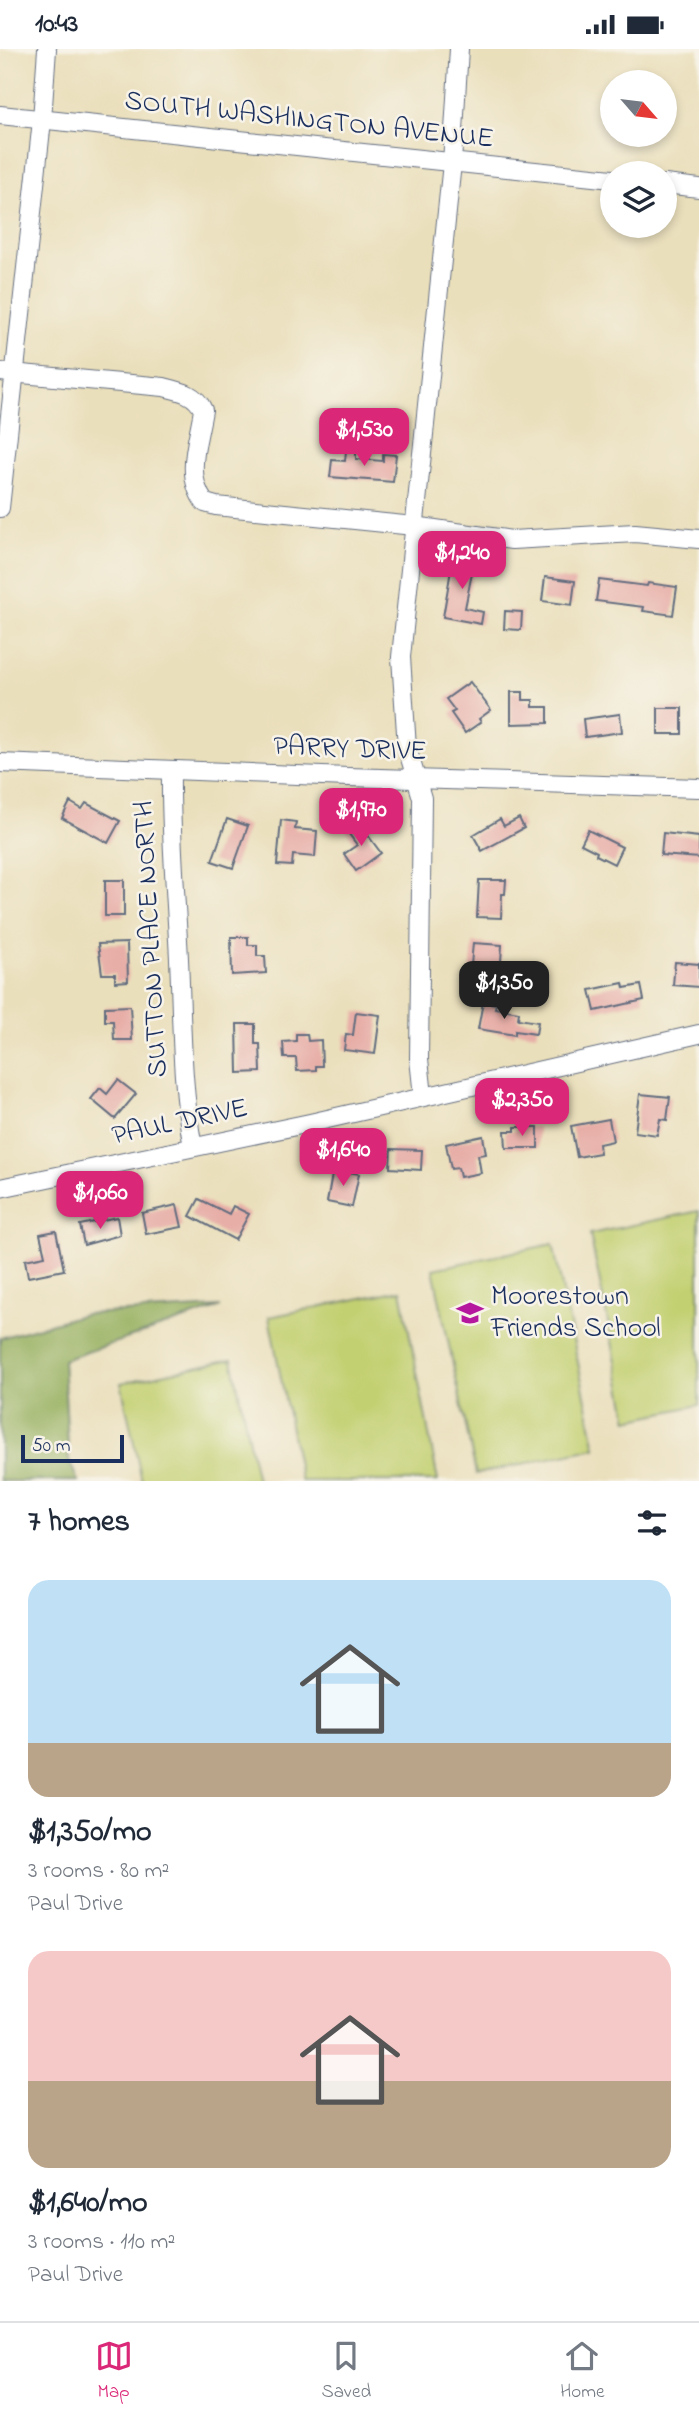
<!DOCTYPE html>
<html lang="en">
<head>
<meta charset="utf-8">
<style>
	body { margin:0; font-family:"Indie Flower",sans-serif; background:#f2f2f3; color:#1f2937; height:100vh; display:flex; flex-direction:column; font-size:26px; white-space:nowrap }
	* { box-sizing:border-box; margin:0 }
	p { font-size:23px; color:#747a83 }
	.icon { flex:none; width:38px; height:38px; fill:none; stroke:currentColor; stroke-width:2; stroke-linecap:round; stroke-linejoin:round }
	.map { position:relative; height:1432px; overflow:hidden }
	.drawer { display:flex; flex-direction:column; background:#fff; flex:1 }
	.drawer>* { flex:none }
	.needle { width:46px; rotate:118deg }
	.fabs { position:absolute; left:600px; top:21px; display:grid; gap:14px }
	.fabs a { display:grid; place-items:center; width:77px; height:77px; border-radius:50%; background:#fff; box-shadow:0 4px 10px #0003; font-size:35px }
	.scale { position:absolute; left:21px; bottom:18px; width:103px; box-sizing:border-box; padding-left:7px; border:4px solid #1b2f5e; border-top:0; font-size:19px; line-height:24px; white-space:nowrap; color:#1b2f5e; -webkit-text-stroke:5px #f7f3e8; paint-order:stroke }
	.price { position:absolute; translate:-50% -60px; padding:0 16px; border-radius:14px; background:#db2777; color:#fff; font-size:23px; line-height:46px; filter:drop-shadow(0 2px 4px #0008) }
	.price::after { content:''; position:absolute; left:50%; top:42px; width:21px; height:16px; margin-left:-10px; background:inherit; clip-path:polygon(0 0,100% 0,50% 100%) }
	.price.on { background:#222; color:#fff }
	ul { padding:0; list-style:none }
	li { display:grid; align-content:center; gap:14px; height:371px; padding:0 28px }
	li span { display:grid; place-items:center; height:217px; border-radius:21px; color:#555 }
	li>.icon { margin-inline-start:auto }
	span .icon { width:126px; height:126px; fill:#fffc; stroke-width:1 }
	li b { font-size:30px }
	h2 { display:flex; justify-content:space-between; align-items:center; height:84px; padding:0 28px; font-size:30px }
	.status { display:flex; justify-content:space-between; align-items:center; height:49px; padding:0 35px; background:#fff; direction:ltr }
	.status svg { height:19px; fill:currentColor }
	.menu { display:flex; justify-content:space-around; align-items:center; height:98px; border-top:2px solid #e0e1e3; background:#fff; font-size:19px; color:#747a83 }
	.menu a { display:grid; justify-items:center; gap:4px }
	.menu .on { color:#db2777 }
	.map>svg:first-child { display:block }
</style>
</head>
<body>
<div class="status"><b>10:43</b><svg viewBox="0 0 49 12"><path d="M0 12V9h3v3zM5 12V6h3v6zM10 12V3h3v9zM15 12V0h3v12zM26 1h20v11H26zM47 4h2v5h-2z"/></svg></div>
<div class="map">
<svg width="699" height="1432" viewBox="0 0 699 1432">
	<rect width="100%" height="100%" fill="#f7f3e8"/>
	<filter id="ink" filterUnits="userSpaceOnUse"><feTurbulence type="fractalNoise" baseFrequency=".0143" numOctaves="2"/><feDisplacementMap in="SourceGraphic" scale="14" xChannelSelector="R" yChannelSelector="G"/><feConvolveMatrix kernelMatrix="1 2 1 2 8 2 1 2 1" color-interpolation-filters="sRGB"/></filter>
	<filter id="wash" filterUnits="userSpaceOnUse"><feTurbulence type="fractalNoise" baseFrequency=".00686" numOctaves="4" result="noise"/><feDisplacementMap in="SourceGraphic" scale="28" xChannelSelector="R" yChannelSelector="G"/><feGaussianBlur stdDeviation="1.57" result="paint"/><feColorMatrix in="noise" values="0 0 0 0 0 0 0 0 0 0 0 0 0 0 0 0 0 1.4 0 .05"/><feComposite in="paint" operator="in"/></filter>
	<g filter="url(#wash)">
		<rect width="100%" height="100%" fill="#eadfbb"/>
		<g fill="#c3d071" stroke="#6f8068" stroke-width="2">
			<polygon points="699,1162 699,1356 628,1371 590,1185"/>
			<polygon points="553,1195 596,1399 476,1425 433,1220"/>
			<polygon points="401,1241 438,1432 301,1432 269,1268"/>
			<polygon points="232,1310 257,1432 142,1432 121,1334"/>
		</g>
		<polygon fill="#9ab263" stroke="#5a7060" stroke-width="2" points="221,1258 63,1311 69,1411 78,1432 0,1432 0,1289 85,1265"/>
		<g id="blocks">
			<g fill="#e7aea7">
				<polygon points="346,402 356,403 356,410 383,412 383,405 396,406 393,433 330,428 332,411 345,412"/>
				<polygon points="453,509 482,513 481,525 472,524 465,559 483,563 481,575 443,568"/>
				<polygon points="545,528 575,532 572,556 542,552"/>
				<polygon points="599,531 647,537 648,534 677,538 673,566 643,562 644,558 596,552"/>
				<polygon points="505,562 522,563 521,581 504,580"/>
				<polygon points="470,633 491,661 479,670 481,673 465,684 451,664 455,662 446,650"/>
				<polygon points="511,643 523,643 523,651 533,651 533,658 548,658 548,674 511,675"/>
				<rect x="658" y="659" width="24" height="26"/>
				<polygon points="620,665 622,683 585,688 583,670"/>
				<polygon points="70,753 82,760 86,754 120,772 108,794 62,769"/>
				<polygon points="519,769 524,779 482,802 473,786 500,770 504,777"/>
				<polygon points="227,770 248,777 233,819 212,812"/>
				<polygon points="281,771 296,773 295,780 317,782 315,808 293,806 292,817 277,816"/>
				<polygon points="358,773 381,804 356,822 344,805 357,796 346,781"/>
				<polygon points="588,781 622,798 614,815 596,806 597,803 581,795"/>
				<polygon points="663,784 699,788 699,809 661,806"/>
				<rect x="105" y="831" width="19" height="36"/>
				<polygon points="479,831 506,831 505,845 502,845 501,869 477,868"/>
				<polygon points="231,888 248,888 248,896 257,896 257,907 265,907 266,924 232,926"/>
				<polygon points="127,894 128,932 115,933 115,925 102,925 98,895"/>
				<polygon points="473,894 502,896 500,930 470,927"/>
				<polygon points="675,913 699,915 699,938 673,936"/>
				<polygon points="623,934 624,939 641,936 644,951 595,962 590,941"/>
				<polygon points="483,953 496,955 495,959 519,963 518,970 538,973 536,985 515,982 515,986 478,980"/>
				<polygon points="130,957 132,991 114,991 113,972 105,972 105,958"/>
				<polygon points="356,963 380,966 375,1005 344,1001 346,985 353,986"/>
				<polygon points="237,975 255,975 255,995 260,995 261,1023 238,1024"/>
				<polygon points="296,985 307,985 308,992 321,991 322,1017 316,1017 316,1021 297,1022 296,1009 284,1009 283,993 296,992"/>
				<polygon points="118,1031 136,1045 115,1070 91,1050 100,1039 107,1045"/>
				<polygon points="640,1045 670,1048 667,1071 660,1070 657,1086 635,1083"/>
				<polygon points="609,1070 613,1092 599,1095 600,1104 577,1108 571,1077"/>
				<polygon points="515,1078 538,1078 538,1099 506,1099 505,1082 515,1082"/>
				<polygon points="483,1087 486,1105 478,1106 481,1124 460,1128 458,1119 451,1120 446,1095"/>
				<polygon points="391,1100 422,1101 421,1121 390,1119"/>
				<polygon points="333,1120 359,1125 352,1158 327,1153"/>
				<polygon points="199,1150 229,1165 233,1157 249,1165 235,1191 190,1167"/>
				<polygon points="177,1156 182,1178 146,1185 142,1164"/>
				<polygon points="117,1168 120,1186 84,1196 80,1176"/>
				<polygon points="56,1182 64,1221 28,1228 25,1211 45,1207 40,1185"/>
			</g>
		</g>
	</g>
	<g filter="url(#ink)">
		<use href="#blocks" fill-opacity="0" stroke="#636d7f" stroke-width="2"/>
		<g fill="none" stroke-linecap="round" stroke-linejoin="round">
			<g stroke="#636d7f" stroke-width="20">
				<g id="minor">
					<polyline points="0,66 612,130"/>
					<polyline points="665,135 699,139"/>
					<path d="M 0,323 L 164,338 C 181,342 196,345 203,361 C 198,393 184,426 205,454 L 216,457 L 414,477 L 512,491 L 635,484 L 699,490"/>
					<polyline points="0,459 42,71 47,0"/>
					<polyline points="0,714 348,728 699,739"/>
					<path d="M 171,721 C 170,784 176,847 179,910 C 182,972 181,1037 193,1098"/>
					<polyline points="423,1047 419,1010 422,749 407,699 401,608 452,114 459,0"/>
					<polyline points="0,1139 310,1074 699,985"/>
				</g>
			</g>
			<use href="#minor" stroke="#fff" stroke-width="18"/>
		</g>
	</g>
	<defs>
		<g id="school-bare" transform="scale(2.1)"><path d="M0-5L7-2L0 1L-7-2ZM-4 1L0 2.5L4 1V4Q0 6-4 4Z" fill="#b5179e" stroke="#f7f3e8" stroke-width="2.5" paint-order="stroke"/></g>
	</defs>
	<g fill-rule="evenodd">
		<use href="#school-bare" x="470" y="1264"/>
	</g>
	<g text-anchor="middle" dominant-baseline="central" stroke-width="5" stroke-linejoin="round" paint-order="stroke">
		<g font-size="28" fill="#1b2f5e" stroke="#f7f3e8">
			<text transform="translate(309 72) rotate(6)">SOUTH WASHINGTON AVENUE</text>
			<text transform="translate(350 701) rotate(2)">PARRY DRIVE</text>
			<text transform="translate(152 890) rotate(-93)">SUTTON PLACE NORTH</text>
			<text transform="translate(180 1074) rotate(-12)">PAUL DRIVE</text>
		</g>
		<g font-size="28" fill="#1b2f5e" stroke="#f7f3e8" text-anchor="start">
			<text x="491" y="1248">Moorestown<tspan x="491" dy="32">Friends School</tspan></text>
		</g>
	</g>
</svg>
<div class="fabs">
<a><svg class="needle" viewBox="-14 -14 28 28"><path d="M0-13l5 13h-10z" fill="#e53935"/><path d="M0 13l5-13h-10z" fill="#747a83"/></svg></a>
<a><svg class="icon" aria-label="layers" viewBox="0 0 24 24"><path d="M12 4l9 5-9 5-9-5zM3 14l9 5 9-5"/></svg></a>
</div>
<div class="scale">50 m</div>
<b class="price" style="left:364px;top:419px">$1,530</b>
<b class="price" style="left:462px;top:542px">$1,240</b>
<b class="price" style="left:361px;top:799px">$1,970</b>
<b class="price on" style="left:504px;top:972px">$1,350</b>
<b class="price" style="left:522px;top:1089px">$2,350</b>
<b class="price" style="left:343px;top:1139px">$1,640</b>
<b class="price" style="left:100px;top:1182px">$1,060</b>
</div>
<section class="drawer">
<h2>7 homes<svg class="icon" aria-label="filters" viewBox="0 0 24 24"><path d="M4 7h16M4 17h16"/><circle cx="9" cy="7" r="2"/><circle cx="15" cy="17" r="2"/></svg></h2>
<ul>
<li><span style="background:linear-gradient(#bfe0f5 75%,#b9a48a 0)"><svg class="icon" aria-label="home" viewBox="0 0 24 24"><path d="M3 11l9-7 9 7M6 9v11h12V9"/></svg></span><div><b>$1,350/mo</b><p>3 rooms · 80 m²</p><p>Paul Drive</p></div></li>
<li><span style="background:linear-gradient(#f6c9c9 60%,#b9a48a 0)"><svg class="icon" aria-label="home" viewBox="0 0 24 24"><path d="M3 11l9-7 9 7M6 9v11h12V9"/></svg></span><div><b>$1,640/mo</b><p>3 rooms · 110 m²</p><p>Paul Drive</p></div></li>
</ul>
</section>
<nav class="menu">
<a class="on"><svg class="icon" aria-label="map" viewBox="0 0 24 24"><path d="M3 6l6-2 6 2 6-2v14l-6 2-6-2-6 2zM9 4v14M15 6v14"/></svg>Map</a>
<a><svg class="icon" aria-label="saved" viewBox="0 0 24 24"><path d="M7 4h10v16l-5-4-5 4z"/></svg>Saved</a>
<a><svg class="icon" aria-label="home" viewBox="0 0 24 24"><path d="M3 11l9-7 9 7M6 9v11h12V9"/></svg>Home</a>
</nav>
</body>
</html>
